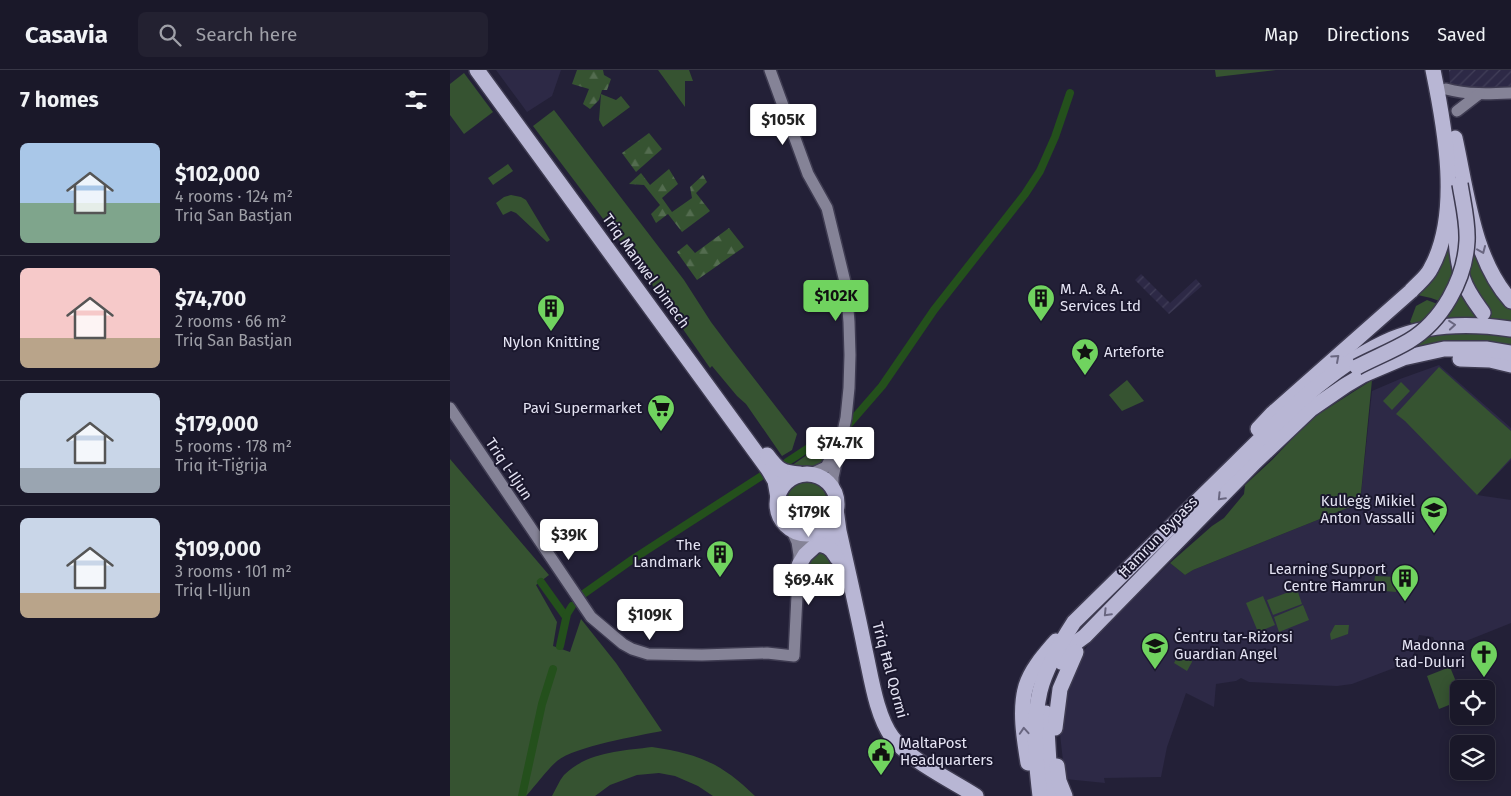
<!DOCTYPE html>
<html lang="en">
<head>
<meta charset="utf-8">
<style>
	body { margin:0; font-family:"Fira Sans",sans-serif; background:#232131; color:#f1f3f6; height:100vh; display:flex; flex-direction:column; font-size:19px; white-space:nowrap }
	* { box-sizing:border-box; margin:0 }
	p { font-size:16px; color:#9fa0a8 }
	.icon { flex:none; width:28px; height:28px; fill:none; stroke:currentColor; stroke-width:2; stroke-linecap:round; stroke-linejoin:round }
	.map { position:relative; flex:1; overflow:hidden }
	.details { display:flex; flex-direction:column; background:#1a1829; width:450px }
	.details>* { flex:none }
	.buttons { position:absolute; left:1000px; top:610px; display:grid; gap:10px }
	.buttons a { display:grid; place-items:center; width:45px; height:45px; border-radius:8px; background:#1a1829; box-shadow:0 2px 12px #0003,0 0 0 1px #383746; font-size:25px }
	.price { position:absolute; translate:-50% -42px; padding:0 11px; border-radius:5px; background:#fff; color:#222; font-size:16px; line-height:32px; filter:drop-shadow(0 1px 2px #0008) }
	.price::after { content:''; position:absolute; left:50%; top:30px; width:15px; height:11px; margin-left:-8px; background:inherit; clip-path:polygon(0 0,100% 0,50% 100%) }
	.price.active { background:#70d35f; color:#111 }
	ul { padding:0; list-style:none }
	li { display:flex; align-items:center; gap:15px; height:125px; padding:0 20px }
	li+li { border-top:1px solid #383746 }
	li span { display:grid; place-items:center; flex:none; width:140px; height:100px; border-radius:8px; color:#555 }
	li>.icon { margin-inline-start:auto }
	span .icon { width:60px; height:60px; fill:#fffc; stroke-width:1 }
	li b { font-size:21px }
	h2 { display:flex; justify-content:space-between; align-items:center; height:60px; padding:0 20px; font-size:21px }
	header { display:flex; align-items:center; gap:30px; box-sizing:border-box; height:70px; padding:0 25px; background:#1a1829; border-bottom:1px solid #383746 }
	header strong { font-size:24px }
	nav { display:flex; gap:28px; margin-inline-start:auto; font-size:18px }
	.search { width:350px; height:45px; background:#232131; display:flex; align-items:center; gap:12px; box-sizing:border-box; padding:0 18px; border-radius:8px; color:#9fa0a8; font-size:19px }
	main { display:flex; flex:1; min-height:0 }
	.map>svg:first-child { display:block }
</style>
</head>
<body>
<header>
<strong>Casavia</strong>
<div class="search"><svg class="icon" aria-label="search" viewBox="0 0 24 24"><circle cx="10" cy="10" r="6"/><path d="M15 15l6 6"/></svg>Search here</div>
<nav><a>Map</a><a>Directions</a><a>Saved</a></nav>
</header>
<main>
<section class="details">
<h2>7 homes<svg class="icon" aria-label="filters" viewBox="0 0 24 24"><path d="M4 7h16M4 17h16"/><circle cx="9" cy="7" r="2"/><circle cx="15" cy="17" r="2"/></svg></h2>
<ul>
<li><span style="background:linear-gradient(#a9c7e8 60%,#7fa58c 0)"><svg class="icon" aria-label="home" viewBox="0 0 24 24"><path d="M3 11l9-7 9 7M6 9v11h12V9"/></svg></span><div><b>$102,000</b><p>4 rooms · 124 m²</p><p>Triq San Bastjan</p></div></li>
<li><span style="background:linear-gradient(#f6c9c9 70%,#b9a48a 0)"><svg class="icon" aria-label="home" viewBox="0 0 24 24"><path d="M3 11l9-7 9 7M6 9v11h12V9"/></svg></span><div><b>$74,700</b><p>2 rooms · 66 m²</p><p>Triq San Bastjan</p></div></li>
<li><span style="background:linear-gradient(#c9d6e8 75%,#9aa5b1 0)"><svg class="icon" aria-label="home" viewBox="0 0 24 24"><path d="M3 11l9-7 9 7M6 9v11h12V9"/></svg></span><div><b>$179,000</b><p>5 rooms · 178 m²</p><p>Triq it-Tiġrija</p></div></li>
<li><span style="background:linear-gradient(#c9d6e8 75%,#b9a48a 0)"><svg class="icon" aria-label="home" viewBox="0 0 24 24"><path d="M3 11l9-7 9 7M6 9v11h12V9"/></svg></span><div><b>$109,000</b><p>3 rooms · 101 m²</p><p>Triq l-Iljun</p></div></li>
</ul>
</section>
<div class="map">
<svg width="1061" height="726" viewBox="0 0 1061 726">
	<defs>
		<pattern id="industrial-furrows" width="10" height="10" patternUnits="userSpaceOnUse" patternTransform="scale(1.25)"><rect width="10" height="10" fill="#2d2946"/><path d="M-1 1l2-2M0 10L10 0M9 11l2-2" fill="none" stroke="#413e58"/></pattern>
		<pattern id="forest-firs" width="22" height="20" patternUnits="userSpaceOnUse" patternTransform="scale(1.25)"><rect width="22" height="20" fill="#365331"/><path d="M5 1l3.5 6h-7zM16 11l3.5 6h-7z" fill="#536c4f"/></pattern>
	</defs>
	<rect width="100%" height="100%" fill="#232037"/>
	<g fill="#2d2946">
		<polygon points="46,0 111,0 102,26 77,42"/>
		<polygon points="989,295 1061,358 1061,390 1027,425 1061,430 1061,553 996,579 986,573 983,567 969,565 963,586 952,595 902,614 887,616 799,612 791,608 786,611 766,614 764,637 736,623 717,677 711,707 654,708 655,713 615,709 610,664 612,635 626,593 642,569 720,493 735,505 743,500 910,433 922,321 950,309"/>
	</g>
	<g fill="url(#industrial-furrows)">
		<polygon points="999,0 1061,0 1061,17 1004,18 1000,14"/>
		<polygon points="691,204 720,233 746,209 752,216 719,244 685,210"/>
	</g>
	<g fill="#365331">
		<polygon points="208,0 239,0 243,11 235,11 235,37"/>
		<polygon points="765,0 826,0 766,7"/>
		<polygon points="14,3 43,42 14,64 0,45 0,14"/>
		<polygon points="151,24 166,30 171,26 180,37 153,57 149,50"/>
		<polygon points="104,40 234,210 261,252 282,280 347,364 342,380 332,386 296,334 287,326 262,296 260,298 194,203 83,56"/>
		<polygon points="58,94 63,101 43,115 38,108"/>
		<polygon points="61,125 71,127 76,130 100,170 97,172 66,143 61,141 53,145 46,133 54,127"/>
		<polygon points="1001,147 1006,206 992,232 981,228 963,224"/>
		<polygon points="1021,168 1061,236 1061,252 1033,248 987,253"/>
		<polygon points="977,230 990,235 973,254 965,256 960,252 966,236"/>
		<polygon points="1061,262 1061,277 952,283 977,263"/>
		<polygon points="989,297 1061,361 1061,388 1027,425 955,351 946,344"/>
		<polygon points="677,310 694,331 672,341 659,325"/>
		<polygon points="922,310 910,433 743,500 735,505 720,493 762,456 774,448 794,424 795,415 822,390 861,349"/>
		<polygon points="951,312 960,321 942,340 933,331"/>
		<path d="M 386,365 C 377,397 371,399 338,398 Z"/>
		<path d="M 0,389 L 99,505 L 86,515 L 107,552 L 103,576 L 120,582 L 131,549 L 166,593 L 212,661 C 187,666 126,676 107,691 C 96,701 86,715 76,726 L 0,726 Z"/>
		<circle cx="357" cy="432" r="20"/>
		<path d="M 373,480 L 380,483 L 383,495 L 364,500 L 353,510 C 355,496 359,484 373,480 Z"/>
		<polygon points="925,506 947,507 946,522 923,520"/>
		<polygon points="847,519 852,534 823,545 817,530"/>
		<polygon points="813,526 825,555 808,562 796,533"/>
		<polygon points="853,535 859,550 829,562 824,547"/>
		<polygon points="885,555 899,555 898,564 881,570 880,564"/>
		<polygon points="734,583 741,586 742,592 737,601 724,593 729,584"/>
		<polygon points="1000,597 1009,619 1009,631 989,639 977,606"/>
		<path d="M 202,677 C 249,684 271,693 305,726 L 263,726 L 248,716 L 225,706 L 209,703 L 187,705 L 160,715 L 145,726 L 102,726 C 106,719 109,711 114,705 C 137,682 171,681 202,677 Z"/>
	</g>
	<g fill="url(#forest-firs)">
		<polygon points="127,0 153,0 154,5 161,9 157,20 152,20 149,30 140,39 133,34 139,19 122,14"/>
		<polygon points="199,63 212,79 186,102 172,83"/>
		<polygon points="219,99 228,114 212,128 222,142 242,128 240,117 253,105 257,112 246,123 260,141 232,162 218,144 206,153 201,144 210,135 194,115 179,114 191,103 200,115"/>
		<polygon points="279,158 294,177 247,210 227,182 237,174 245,183"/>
	</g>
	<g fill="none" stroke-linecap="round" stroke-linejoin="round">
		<g stroke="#24501c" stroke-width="8">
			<polyline points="399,354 432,316 484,240 575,124 590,101 605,67 620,23"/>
			<polyline points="337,392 369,371 387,363"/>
			<polyline points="91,512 116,547"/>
			<polyline points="132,525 183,489 313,405"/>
			<polyline points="110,576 117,544 122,536"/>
			<polyline points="72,726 92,634 103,599"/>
		</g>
		<g stroke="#3e3b51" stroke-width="14">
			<g id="secondary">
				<polyline points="320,0 358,104 377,138 396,216 399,252 400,285 399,318 396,348 383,407 383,419"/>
				<path d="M 996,19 C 1018,25 1039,24 1061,23"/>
				<polyline points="1007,41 1029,24"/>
				<polyline points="0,338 141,547 173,574 182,579 198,584 252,585 317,583 344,586 349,485 347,472 341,459"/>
				<polyline points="361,404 376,397 386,379"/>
				<polyline points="350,484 353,473 359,463"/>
			</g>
		</g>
		<g stroke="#3e3b51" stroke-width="18">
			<g id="highway">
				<polyline points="27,0 318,399 325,411 328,428"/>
				<path d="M 1005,68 C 1017,122 1023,189 1061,231"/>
				<path d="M 1004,135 C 1006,159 1005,186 1013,209 C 1017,222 1026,233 1033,243"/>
				<polyline points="1010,289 1040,290 1061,295"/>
				<path d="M 808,359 L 823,343 L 961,221 C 967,214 977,207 981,198 C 1011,144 995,58 983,0"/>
				<path d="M 317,385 C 328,400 332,403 350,404"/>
				<circle cx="357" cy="434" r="30"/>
				<path d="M 386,439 L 389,461 C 398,501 407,540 415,580 C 421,606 426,645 442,667 C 459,690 501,710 526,726"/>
				<path d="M 367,462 C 382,466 384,474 387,488"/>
				<path d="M 349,495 L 355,485 L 367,474 C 375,475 381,477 385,485"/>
				<polyline points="611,592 616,580 635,566 805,392 861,339 896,315 913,305 953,288 994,279 1036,279 1061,283"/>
				<polyline points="596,643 601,726"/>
				<polyline points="605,658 610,619 626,582"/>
				<path d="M 578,693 C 574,669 569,639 576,616 C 581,599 595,584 606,571"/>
				<polyline points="607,696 609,711 615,726"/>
				<path d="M 590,726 C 586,692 582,656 590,621 C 596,598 611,572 624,552 C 678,499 732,446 786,393 C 833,347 881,295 942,269 C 980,253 1021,253 1061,259"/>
			</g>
		</g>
		<use href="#secondary" stroke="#858397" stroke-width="11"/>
		<use href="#highway" stroke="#b8b6d4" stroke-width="15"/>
		<g stroke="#3e3b51" stroke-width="18" stroke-linecap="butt">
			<path id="highway-bridge" d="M 907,297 C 924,288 942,281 959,271 C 992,251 1015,210 1017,171 C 1018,152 1013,133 1010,114"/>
		</g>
		<use href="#highway-bridge" stroke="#b8b6d4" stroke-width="15"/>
	</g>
	<defs><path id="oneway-chevron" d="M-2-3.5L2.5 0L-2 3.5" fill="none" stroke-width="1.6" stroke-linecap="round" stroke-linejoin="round" transform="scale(1.25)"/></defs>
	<g stroke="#696680">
		<use href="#oneway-chevron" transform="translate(1032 180) rotate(67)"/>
		<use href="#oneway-chevron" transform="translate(1002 255) rotate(-5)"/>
		<use href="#oneway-chevron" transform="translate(886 288) rotate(-42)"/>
		<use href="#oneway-chevron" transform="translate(771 427) rotate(134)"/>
		<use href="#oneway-chevron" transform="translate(657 543) rotate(134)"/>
		<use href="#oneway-chevron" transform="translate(574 661) rotate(-94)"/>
	</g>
	<defs>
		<g id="building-pin" transform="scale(1.4375)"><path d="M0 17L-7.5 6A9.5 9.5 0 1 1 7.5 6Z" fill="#70d35f" stroke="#1a172d"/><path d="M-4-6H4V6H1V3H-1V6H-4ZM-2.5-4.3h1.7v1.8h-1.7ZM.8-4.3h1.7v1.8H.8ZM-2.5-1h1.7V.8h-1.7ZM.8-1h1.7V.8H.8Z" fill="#111"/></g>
		<g id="sight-pin" transform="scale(1.4375)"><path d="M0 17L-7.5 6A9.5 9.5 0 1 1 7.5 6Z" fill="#70d35f" stroke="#1a172d"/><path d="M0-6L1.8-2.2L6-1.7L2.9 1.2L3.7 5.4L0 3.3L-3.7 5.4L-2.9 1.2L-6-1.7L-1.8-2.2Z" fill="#111"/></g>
		<g id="supermarket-pin" transform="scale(1.4375)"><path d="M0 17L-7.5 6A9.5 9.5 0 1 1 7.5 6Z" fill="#70d35f" stroke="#1a172d"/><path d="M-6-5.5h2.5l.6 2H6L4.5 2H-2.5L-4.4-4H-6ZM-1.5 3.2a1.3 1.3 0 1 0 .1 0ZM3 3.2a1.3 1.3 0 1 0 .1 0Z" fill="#111"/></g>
		<g id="school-pin" transform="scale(1.4375)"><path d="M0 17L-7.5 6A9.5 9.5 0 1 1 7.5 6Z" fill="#70d35f" stroke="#1a172d"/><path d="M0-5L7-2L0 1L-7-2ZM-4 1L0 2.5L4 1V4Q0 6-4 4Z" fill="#111"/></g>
		<g id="church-pin" transform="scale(1.4375)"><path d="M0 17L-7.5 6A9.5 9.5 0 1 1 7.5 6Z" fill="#70d35f" stroke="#1a172d"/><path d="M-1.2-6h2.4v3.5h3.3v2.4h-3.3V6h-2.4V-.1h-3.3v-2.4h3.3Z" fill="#111"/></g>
		<g id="civic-pin" transform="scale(1.4375)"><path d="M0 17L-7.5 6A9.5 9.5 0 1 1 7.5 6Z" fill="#70d35f" stroke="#1a172d"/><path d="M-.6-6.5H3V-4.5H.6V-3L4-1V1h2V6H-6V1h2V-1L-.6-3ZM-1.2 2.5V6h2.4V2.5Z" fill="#111"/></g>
	</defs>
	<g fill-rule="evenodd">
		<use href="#building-pin" x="591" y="228"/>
		<use href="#building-pin" x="101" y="238"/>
		<use href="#sight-pin" x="635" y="282"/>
		<use href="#supermarket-pin" x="211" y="338"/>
		<use href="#school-pin" x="984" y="440"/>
		<use href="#building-pin" x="270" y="484"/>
		<use href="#building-pin" x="955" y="508"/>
		<use href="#school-pin" x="705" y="576"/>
		<use href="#church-pin" x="1034" y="584"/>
		<use href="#civic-pin" x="431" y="682"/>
	</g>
	<g text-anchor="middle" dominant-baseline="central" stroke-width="4" stroke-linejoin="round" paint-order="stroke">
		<g font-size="15" fill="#e4e3f3" stroke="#1a172d">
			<text transform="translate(196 201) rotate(54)">Triq Manwel Dimech</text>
			<text transform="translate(59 399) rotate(56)">Triq l-Iljun</text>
			<text transform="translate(708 467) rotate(-46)">Ħamrun Bypass</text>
			<text transform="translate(440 600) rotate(75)">Triq Ħal Qormi</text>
		</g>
		<g font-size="15" fill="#e4e3f3" stroke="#1a172d" text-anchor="end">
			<text x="610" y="219" text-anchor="start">M. A. &amp; A.<tspan x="610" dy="17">Services Ltd</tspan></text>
			<text x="101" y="272" text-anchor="middle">Nylon Knitting</text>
			<text x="654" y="282" text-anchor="start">Arteforte</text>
			<text x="192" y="338">Pavi Supermarket</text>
			<text x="965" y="431">Kulleġġ Mikiel<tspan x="965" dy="17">Anton Vassalli</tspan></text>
			<text x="251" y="475">The<tspan x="251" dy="17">Landmark</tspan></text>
			<text x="936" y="499">Learning Support<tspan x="936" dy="17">Centre Ħamrun</tspan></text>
			<text x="724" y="567" text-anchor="start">Ċentru tar-Riżorsi<tspan x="724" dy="17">Guardian Angel</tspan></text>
			<text x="1015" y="575">Madonna<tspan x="1015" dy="17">tad-Duluri</tspan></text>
			<text x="450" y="673" text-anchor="start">MaltaPost<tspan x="450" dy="17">Headquarters</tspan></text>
		</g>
	</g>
</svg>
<div class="buttons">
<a><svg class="icon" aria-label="locate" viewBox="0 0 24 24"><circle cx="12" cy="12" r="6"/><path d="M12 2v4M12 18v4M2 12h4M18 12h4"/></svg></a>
<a><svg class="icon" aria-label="layers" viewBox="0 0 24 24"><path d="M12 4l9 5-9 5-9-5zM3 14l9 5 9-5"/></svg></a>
</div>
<b class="price" style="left:333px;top:76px">$105K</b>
<b class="price active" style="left:386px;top:252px">$102K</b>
<b class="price" style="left:390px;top:399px">$74.7K</b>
<b class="price" style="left:359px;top:468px">$179K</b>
<b class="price" style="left:119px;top:491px">$39K</b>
<b class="price" style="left:359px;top:536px">$69.4K</b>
<b class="price" style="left:200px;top:571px">$109K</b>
</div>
</main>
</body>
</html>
